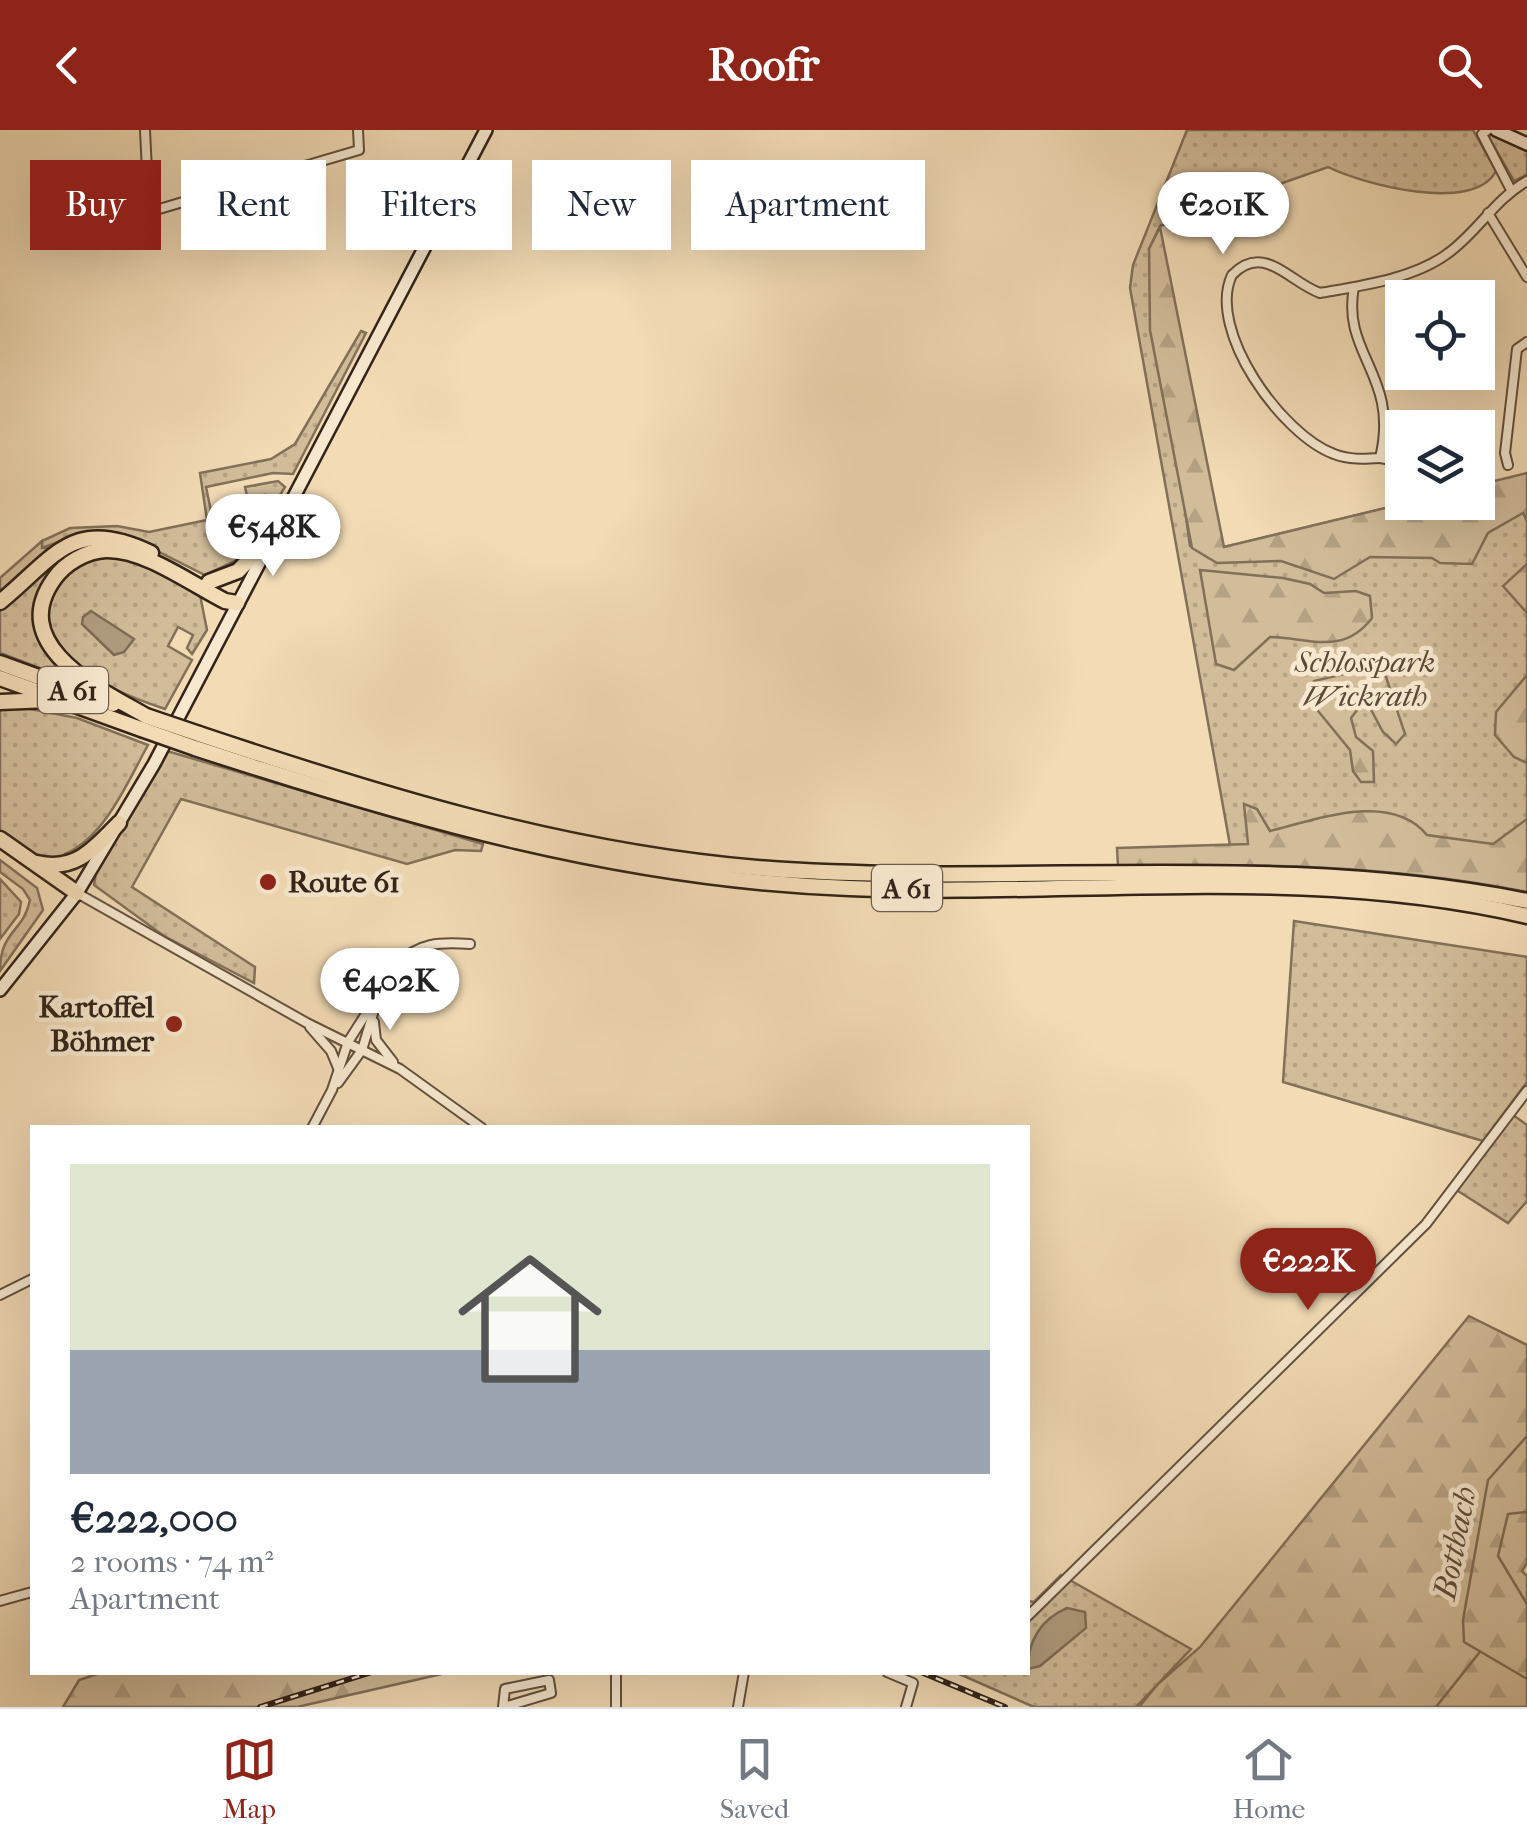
<!DOCTYPE html>
<html lang="en">
<head>
<meta charset="utf-8">
<style>
	body { margin:0; font-family:"IM FELL French Canon",serif; background:#f2f2f3; color:#1f2937; height:100vh; display:flex; flex-direction:column; font-size:38px; white-space:nowrap }
	* { box-sizing:border-box; margin:0 }
	p { font-size:32px; color:#747a83 }
	.icon { flex:none; width:55px; height:55px; fill:none; stroke:currentColor; stroke-width:2; stroke-linecap:round; stroke-linejoin:round }
	.map { position:relative; flex:1; overflow:hidden }
	.sheet { position:absolute; left:30px; top:995px; width:1000px; height:550px; display:flex; flex-direction:column; background:#fff; border-radius:0px; box-shadow:0 10px 40px #0002 }
	.sheet>* { flex:none }
	.guide { position:absolute; left:30px; top:30px; width:1000px; height:90px; display:flex; gap:20px }
	.controls { position:absolute; left:1385px; top:150px; display:grid; gap:20px }
	.controls a { display:grid; place-items:center; width:110px; height:110px; border-radius:0px; background:#fff; box-shadow:0 10px 40px #0002; font-size:50px }
	.price { position:absolute; translate:-50% -85px; padding:0 22px; border-radius:35px; background:#fff; color:#222; font-size:32px; line-height:65px; filter:drop-shadow(0 2px 5px #0008) }
	.price::after { content:''; position:absolute; left:50%; top:60px; width:30px; height:22px; margin-left:-15px; background:inherit; clip-path:polygon(0 0,100% 0,50% 100%) }
	.price.active { background:#8f2418; color:#fff }
	ul { padding:0; list-style:none }
	li { display:grid; align-content:center; gap:20px; height:530px; padding:0 40px }
	li+li { border-top:2px solid #e0e1e3 }
	li span { display:grid; place-items:center; height:310px; border-radius:0px; color:#555 }
	li>.icon { margin-inline-start:auto }
	span .icon { width:180px; height:180px; fill:#fffc; stroke-width:1 }
	li b { font-size:42px }
	.tag { padding:0 35px; border-radius:0px; background:#fff; box-shadow:0 10px 40px #0002; font-size:35px; line-height:90px }
	.tag.active { background:#8f2418; color:#fff }
	header { display:flex; justify-content:space-between; align-items:center; height:130px; padding:0 40px; background:#8f2418; color:#fff; font-size:45px; font-weight:700 }
	.dock { display:flex; justify-content:space-around; align-items:center; height:140px; border-top:2px solid #e0e1e3; background:#fff; font-size:28px; color:#747a83 }
	.dock a { display:grid; justify-items:center; gap:5px }
	.dock .active { color:#8f2418 }
	.map>svg:first-child { display:block }
</style>
</head>
<body>
<header><svg class="icon" aria-label="back" viewBox="0 0 24 24"><path d="M15 5l-7 7 7 7"/></svg>Roofr<svg class="icon" aria-label="search" viewBox="0 0 24 24"><circle cx="10" cy="10" r="6"/><path d="M15 15l6 6"/></svg></header>
<div class="map">
<svg width="1527" height="1577" viewBox="0 0 1527 1577">
	<defs>
		<pattern id="green-dots" width="8" height="8" patternUnits="userSpaceOnUse" patternTransform="scale(2.5)"><rect width="8" height="8" fill="#d2bc9a"/><path d="M2 2h.1M6 6h.1" fill="none" stroke="#b5a184" stroke-width="1.8" stroke-linecap="round"/></pattern>
		<pattern id="forest-firs" width="22" height="20" patternUnits="userSpaceOnUse" patternTransform="scale(2.5)"><rect width="22" height="20" fill="#d2bc9a"/><path d="M5 1l3.5 6h-7zM16 11l3.5 6h-7z" fill="#b5a184"/></pattern>
	</defs>
	<rect width="100%" height="100%" fill="#f2dbb5"/>
	<filter id="stains"><feTurbulence type="fractalNoise" baseFrequency=".002" numOctaves="4"/><feColorMatrix values="0 0 0 0 .2 0 0 0 0 .09 0 0 0 0 .02 0 0 0 .5 -.17"/></filter>
	<radialGradient id="worn" r=".72"><stop offset=".6" stop-color="#630" stop-opacity="0"/><stop offset="1" stop-color="#630" stop-opacity=".3"/></radialGradient>
	<g fill="url(#green-dots)" stroke="#837059" stroke-width="2.5">
		<path d="M 1187,0 L 1473,0 L 1496,41 C 1474,84 1362,54 1328,37 L 1160,96 L 1149,119 L 1190,416 L 1224,417 L 1407,373 L 1478,372 L 1527,343 L 1527,758 L 1388,734 L 1259,727 L 1230,715 L 1130,158 L 1133,135 Z"/>
		<polygon points="1491,3 1527,21 1527,45 1514,51 1489,8"/>
		<polygon points="136,38 138,78 103,90 100,42"/>
		<polygon points="361,201 366,203 293,344 273,343 206,357 216,405 247,395 246,388 252,386 245,357 278,351 285,357 246,420 235,431 205,445 129,407 110,403 80,404 42,418 42,411 70,398 117,396 149,402 207,390 200,343 271,329 295,314"/>
		<polygon points="82,412 131,421 66,431 40,492 79,553 0,523 0,474"/>
		<path d="M 110,424 L 131,429 L 200,465 L 207,500 L 192,524 L 187,518 L 193,505 L 178,497 L 168,516 L 192,530 L 165,579 C 120,564 18,526 53,459 C 65,436 86,428 110,424 Z"/>
		<path d="M 15,576 L 77,588 L 148,615 C 128,651 105,707 65,724 L 66,731 L 46,731 L 0,702 L 0,577 Z"/>
		<polygon points="167,621 483,714 481,721 455,720 407,734 181,669 132,757 255,837 254,853 164,806 94,755 96,743"/>
		<path d="M 0,730 L 37,758 L 43,780 L 0,841 C 0,800 24,802 30,770 L 23,759 L 0,742 Z"/>
		<polygon points="0,749 21,772 19,784 0,809"/>
		<polygon points="1294,791 1527,827 1527,952 1483,1011 1283,952"/>
		<polygon points="1513,985 1527,995 1527,1071 1508,1093 1455,1059"/>
		<polygon points="1061,1445 1191,1519 1136,1577 1034,1577 957,1543 1028,1542 1028,1471 1034,1472"/>
	</g>
	<g fill="url(#forest-firs)" stroke="#837059" stroke-width="2.5">
		<polygon points="1160,97 1224,417 1406,373 1478,372 1478,355 1527,343 1527,391 1523,383 1488,403 1472,434 1440,433 1432,428 1370,427 1334,449 1281,431 1217,433 1192,418 1150,200 1149,119"/>
		<polygon points="42,411 42,418 49,418 0,464 0,448"/>
		<polygon points="1527,434 1527,483 1503,456"/>
		<path d="M 1200,440 L 1283,448 L 1310,454 L 1324,463 L 1356,461 L 1370,466 L 1372,488 C 1343,526 1310,508 1270,507 L 1234,540 L 1216,534 Z"/>
		<polygon points="1379,526 1405,604 1396,614 1383,602 1369,576 1361,575 1351,588 1356,607 1373,621 1374,652 1361,652 1353,641 1350,620 1305,565 1314,551 1348,543"/>
		<polygon points="1527,545 1527,633 1514,627 1495,605 1496,582"/>
		<path d="M 1244,674 L 1257,679 L 1270,701 C 1318,689 1391,661 1427,705 L 1493,714 L 1527,689 L 1527,762 C 1391,735 1256,733 1118,736 L 1117,718 L 1248,714 Z"/>
		<polygon points="1469,1186 1527,1215 1527,1433 1522,1441 1527,1446 1527,1577 1139,1577 1158,1554 1200,1517"/>
		<polygon points="100,1543 100,1542 446,1543 297,1577 63,1577 79,1550"/>
	</g>
	<polygon fill="#d2bc9a" stroke="#837059" stroke-width="2.5" points="96,44 99,87 73,89 70,46"/>
	<g fill="#b19c80" stroke="#7f6c56" stroke-width="2.5">
		<polygon points="91,481 134,509 124,522 114,525 82,494 83,487"/>
		<path d="M 1067,1478 L 1085,1482 L 1086,1498 L 1040,1536 L 1028,1539 C 1027,1512 1041,1489 1067,1478 Z"/>
	</g>
	<g fill="none" stroke-linecap="round" stroke-linejoin="round">
		<g stroke="#7f6c56" stroke-width="2.5">
			<polyline points="1527,1306 1488,1350 1463,1490 1464,1512 1527,1549"/>
			<polyline points="1527,1382 1508,1384 1498,1426 1527,1474"/>
			<polyline points="1436,1577 1479,1523"/>
		</g>
		<g stroke="#64513f" stroke-width="12">
			<g id="street">
				<polyline points="145,0 149,82 359,20 358,0"/>
				<polyline points="1488,0 1482,4 1511,60"/>
				<polyline points="1488,83 1527,147"/>
				<path d="M 1354,157 C 1341,225 1400,245 1380,328 C 1365,329 1349,330 1334,324 C 1282,305 1206,200 1232,145 C 1264,112 1289,152 1320,163 C 1360,156 1413,149 1447,124 C 1477,103 1494,70 1527,51"/>
				<polyline points="1380,328 1402,332"/>
				<polyline points="1508,335 1505,323 1517,219 1527,212"/>
				<polyline points="77,763 307,893 400,939 482,998"/>
				<polyline points="374,892 376,910 393,932"/>
				<polyline points="310,897 331,921 338,938"/>
				<polyline points="338,953 362,920 375,877"/>
				<path d="M 312,998 L 332,960 L 348,912 L 397,835 C 418,812 440,812 470,814"/>
				<polyline points="0,1165 32,1149"/>
				<polyline points="0,1471 32,1462"/>
				<polyline points="1028,1486 1426,1094 1527,961"/>
				<polyline points="616,1542 616,1577"/>
				<polyline points="887,1542 913,1553 906,1577"/>
				<polyline points="503,1577 505,1559 549,1550 551,1563 504,1577"/>
				<polyline points="738,1577 744,1542"/>
			</g>
		</g>
		<g stroke="#342318" stroke-width="16">
			<g id="secondary">
				<polyline points="1496,0 1527,14"/>
				<polyline points="0,860 77,763 154,634 486,0"/>
			</g>
		</g>
		<g stroke="#342318" stroke-width="19">
			<g id="highway">
				<polyline points="209,452 238,441 273,405"/>
				<path d="M 0,472 C 55,427 73,385 151,423"/>
				<polyline points="0,533 113,574"/>
				<polyline points="0,548 141,599"/>
				<polyline points="0,572 49,570"/>
				<path d="M 146,586 C 101,560 6,516 54,449 C 65,433 86,421 106,420 C 145,419 191,454 225,471 L 237,473"/>
				<path d="M 199,604 C 381,665 565,722 757,738 C 1014,758 1273,720 1527,771"/>
				<path d="M 195,618 C 409,688 622,750 849,758 C 1074,767 1306,734 1527,786"/>
				<polyline points="0,709 77,763"/>
				<path d="M 37,733 C 75,742 94,719 119,693"/>
			</g>
		</g>
		<use href="#street" stroke="#f7e8cf" stroke-width="8"/>
		<use href="#secondary" stroke="#f7e8cf" stroke-width="11"/>
		<use href="#highway" stroke="#f2dbb5" stroke-width="14"/>
		<g stroke="#342318" stroke-width="6">
			<g id="rail">
				<polyline points="921,1542 1005,1577"/>
				<polyline points="260,1577 372,1542"/>
			</g>
		</g>
		<use href="#rail" stroke="#f7e8cf" stroke-width="2.5" stroke-dasharray="8" stroke-linecap="butt"/>
		<g stroke="#342318" stroke-width="19" stroke-linecap="butt">
			<g id="highway-bridge">
				<polyline points="146,586 199,604"/>
				<polyline points="141,599 195,618"/>
			</g>
		</g>
		<use href="#highway-bridge" stroke="#f2dbb5" stroke-width="14"/>
	</g>
	<g fill="#8f2418" stroke="#f7e8cf" stroke-width="4">
		<circle cx="268" cy="752" r="10"/>
		<circle cx="174" cy="894" r="10"/>
	</g>
	<g text-anchor="middle" dominant-baseline="central" stroke-width="9" stroke-linejoin="round" paint-order="stroke">
		<g fill="#f7e8cf" stroke="#6e5e4f" stroke-width="2.5">
			<rect x="38" y="537" width="70" height="46" rx="8"/>
			<rect x="872" y="735" width="70" height="46" rx="8"/>
		</g>
		<g font-size="28" font-weight="bold" fill="#342318">
			<text x="73" y="560">A 61</text>
			<text x="907" y="758">A 61</text>
		</g>
		<g font-size="30" font-style="italic" fill="#5c4938" stroke="#f7e8cf">
			<text x="1365" y="532">Schlosspark<tspan x="1365" dy="34">Wickrath</tspan></text>
		</g>
		<g font-size="30" font-weight="bold" fill="#342318" stroke="#f7e8cf" text-anchor="start">
			<text x="288" y="752">Route 61</text>
			<text x="154" y="877" text-anchor="end">Kartoffel<tspan x="154" dy="34">Böhmer</tspan></text>
		</g>
		<g font-size="32" font-style="italic" fill="#604d3c" stroke="#f7e8cf">
			<text transform="translate(1455 1413) rotate(-79)">Bottbach</text>
		</g>
	</g>
	<rect width="100%" height="100%" filter="url(#stains)"/>
	<rect width="100%" height="100%" fill="url(#worn)"/>
</svg>
<div class="controls">
<a><svg class="icon" aria-label="locate" viewBox="0 0 24 24"><circle cx="12" cy="12" r="6"/><path d="M12 2v4M12 18v4M2 12h4M18 12h4"/></svg></a>
<a><svg class="icon" aria-label="layers" viewBox="0 0 24 24"><path d="M12 4l9 5-9 5-9-5zM3 14l9 5 9-5"/></svg></a>
</div>
<b class="price" style="left:1223px;top:127px">€201K</b>
<b class="price" style="left:273px;top:449px">€548K</b>
<b class="price" style="left:390px;top:903px">€402K</b>
<b class="price active" style="left:1308px;top:1183px">€222K</b>
<div class="guide">
<a class="tag active">Buy</a>
<a class="tag">Rent</a>
<a class="tag">Filters</a>
<a class="tag">New</a>
<a class="tag">Apartment</a>
</div>
<section class="sheet">
<ul>
<li><span style="background:linear-gradient(#dfe7d0 60%,#9aa5b1 0)"><svg class="icon" aria-label="home" viewBox="0 0 24 24"><path d="M3 11l9-7 9 7M6 9v11h12V9"/></svg></span><div><b>€222,000</b><p>2 rooms · 74 m²</p><p>Apartment</p></div></li>
</ul>
</section>
</div>
<nav class="dock">
<a class="active"><svg class="icon" aria-label="map" viewBox="0 0 24 24"><path d="M3 6l6-2 6 2 6-2v14l-6 2-6-2-6 2zM9 4v14M15 6v14"/></svg>Map</a>
<a><svg class="icon" aria-label="saved" viewBox="0 0 24 24"><path d="M7 4h10v16l-5-4-5 4z"/></svg>Saved</a>
<a><svg class="icon" aria-label="home" viewBox="0 0 24 24"><path d="M3 11l9-7 9 7M6 9v11h12V9"/></svg>Home</a>
</nav>
</body>
</html>
